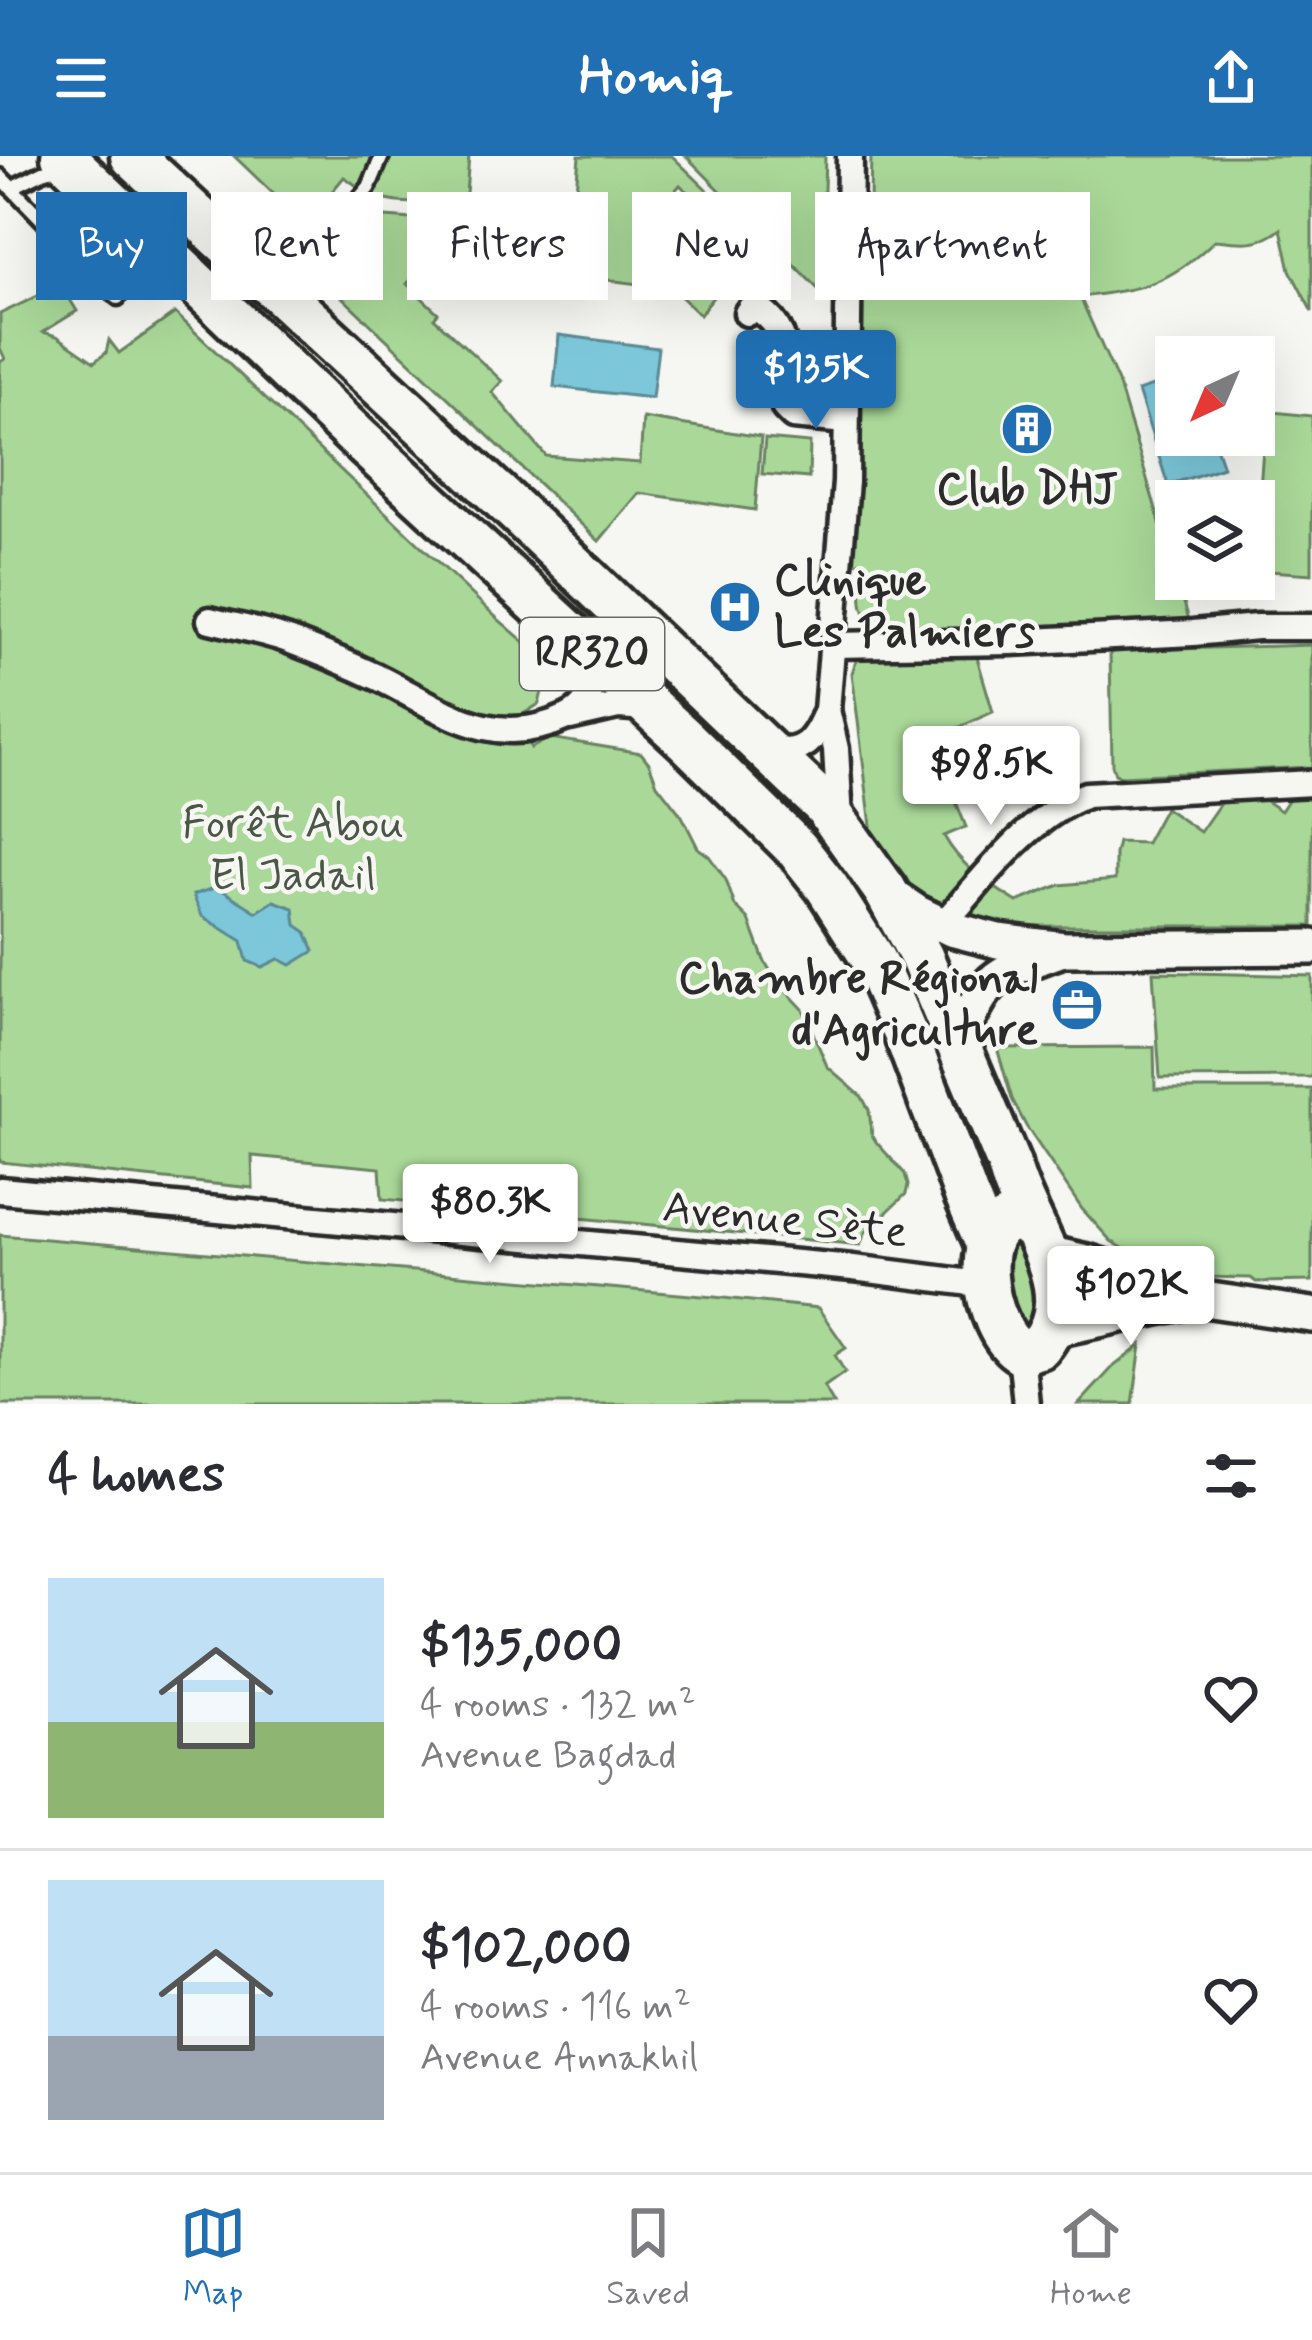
<!DOCTYPE html>
<html lang="en">
<head>
<meta charset="utf-8">
<style>
	body { margin:0; font-family:Mynerve,sans-serif; background:#f2f2f3; color:#2b2b33; height:100vh; display:flex; flex-direction:column; font-size:45px; white-space:nowrap }
	* { box-sizing:border-box; margin:0 }
	p { font-size:39px; color:#7c7c81 }
	.icon { flex:none; width:66px; height:66px; fill:none; stroke:currentColor; stroke-width:2; stroke-linecap:round; stroke-linejoin:round }
	.map { position:relative; height:1248px; overflow:hidden }
	.sheet { display:flex; flex-direction:column; background:#fff; flex:1 }
	.sheet>* { flex:none }
	.hud { position:absolute; left:36px; top:36px; width:1242px; height:108px; display:flex; gap:24px }
	.needle { width:78px; rotate:224deg }
	.fabs { position:absolute; left:1155px; top:180px; display:grid; gap:24px }
	.fabs a { display:grid; place-items:center; width:120px; height:120px; border-radius:0px; background:#fff; box-shadow:0 12px 48px #0002; font-size:60px }
	.price { position:absolute; translate:-50% -102px; padding:0 27px; border-radius:12px; background:#fff; color:#222; font-size:39px; line-height:78px; filter:drop-shadow(0 3px 6px #0008) }
	.price::after { content:''; position:absolute; left:50%; top:72px; width:36px; height:27px; margin-left:-18px; background:inherit; clip-path:polygon(0 0,100% 0,50% 100%) }
	.price.active { background:#1f6fb2; color:#fff }
	ul { padding:0; list-style:none }
	li { display:flex; align-items:center; gap:36px; height:300px; padding:0 48px }
	li+li { border-top:3px solid #e1e1e2 }
	li span { display:grid; place-items:center; flex:none; width:336px; height:240px; border-radius:0px; color:#555 }
	li>.icon { margin-inline-start:auto }
	span .icon { width:144px; height:144px; fill:#fffc; stroke-width:1 }
	li b { font-size:51px }
	h2 { display:flex; justify-content:space-between; align-items:center; height:144px; padding:0 48px; font-size:51px }
	.chip { padding:0 42px; border-radius:0px; background:#fff; box-shadow:0 12px 48px #0002; font-size:42px; line-height:108px }
	.chip.active { background:#1f6fb2; color:#fff }
	header { display:flex; justify-content:space-between; align-items:center; height:156px; padding:0 48px; background:#1f6fb2; color:#fff; font-size:54px; font-weight:700 }
	.tabs { display:flex; justify-content:space-around; align-items:center; height:168px; border-top:3px solid #e1e1e2; background:#fff; font-size:33px; color:#7c7c81 }
	.tabs a { display:grid; justify-items:center; gap:6px }
	.tabs .active { color:#1f6fb2 }
	.map>svg:first-child { display:block }
</style>
</head>
<body>
<header><svg class="icon" aria-label="menu" viewBox="0 0 24 24"><path d="M4 6h16M4 12h16M4 18h16"/></svg>Homiq<svg class="icon" aria-label="share" viewBox="0 0 24 24"><path d="M12 15V3M7 8l5-5 5 5M5 13v7h14v-7"/></svg></header>
<div class="map">
<svg width="1312" height="1248" viewBox="0 0 1312 1248">
	<rect width="100%" height="100%" fill="#f6f6f2"/>
	<filter id="ink" filterUnits="userSpaceOnUse"><feTurbulence type="fractalNoise" baseFrequency=".00833" numOctaves="2"/><feDisplacementMap in="SourceGraphic" scale="24" xChannelSelector="R" yChannelSelector="G"/><feConvolveMatrix kernelMatrix="1 2 1 2 8 2 1 2 1" color-interpolation-filters="sRGB"/></filter>
	<g filter="url(#ink)">
		<g fill="#a9d898" stroke="#6a8262" stroke-width="3">
			<polygon points="234,0 469,0 465,50 397,46 375,42 344,21 305,68"/>
			<polygon points="579,0 672,0 736,62 726,73 680,29 655,58 699,104 688,118 713,141 700,159 661,121 639,128 575,120 560,112 558,78 576,34"/>
			<polygon points="686,0 825,0 821,136"/>
			<path d="M 871,0 L 1312,0 L 1312,156 L 1290,114 L 1281,73 C 1260,90 1241,87 1215,84 C 1169,129 1142,133 1080,141 L 1118,226 L 1193,477 L 880,476 C 855,459 862,433 863,406 L 844,406 L 857,134 L 868,134 Z"/>
			<polygon points="385,61 454,66 454,77 407,128 438,157 434,162 502,225 492,236 546,300 640,307 643,262 761,281 755,354 639,337 599,385 325,125"/>
			<polygon points="61,129 77,155 43,176 57,180 94,206 106,197 109,184 119,197 175,157 499,464 549,507 539,548 522,559 531,592 550,582 641,597 649,607 657,628 682,660 698,692 709,700 726,724 735,750 749,764 764,804 775,823 803,853 827,910 862,941 869,954 872,979 877,987 905,1018 908,1029 906,1038 865,1077 860,1089 382,1043 380,1012 252,1000 253,1032 0,1006 0,206 5,203 0,192 0,158"/>
			<polygon points="1254,254 1312,260 1312,418 1254,414 1263,292 1252,290"/>
			<polygon points="765,283 810,287 809,322 762,318"/>
			<polygon points="1312,489 1312,611 1120,620 1115,618 1112,609 1110,495"/>
			<path d="M 976,498 L 993,556 L 931,584 L 966,671 L 944,680 C 961,711 987,727 1017,746 L 1060,729 L 1115,724 L 1115,698 L 1118,686 L 1146,687 L 1165,652 L 1200,676 L 1228,636 L 1249,634 L 1281,655 L 1297,630 L 1312,631 L 1312,770 L 1014,770 L 963,757 L 913,733 L 895,717 L 873,686 L 852,517 L 856,505 L 864,500 Z"/>
			<polygon points="1153,816 1312,820 1312,921 1160,922"/>
			<polygon points="1154,891 1155,933 1312,933 1312,1125 1256,1126 1251,1122 1203,1121 1138,1101 1111,1085 1082,1053 1026,970 1012,943 997,892"/>
			<polygon points="1012,1063 1051,1174 998,1172"/>
			<polygon points="0,1079 714,1141 818,1152 846,1192 835,1199 845,1216 824,1231 834,1248 0,1248"/>
			<polygon points="1141,1189 1133,1248 1079,1248 1113,1211"/>
		</g>
		<g fill="#7bc8da" stroke="#5b8994" stroke-width="3">
			<polygon points="559,179 658,192 652,242 554,231"/>
			<polygon points="1176,222 1176,279 1212,279 1223,311 1168,329 1138,235"/>
			<polygon points="217,731 257,756 274,745 294,752 296,769 306,776 314,795 291,809 279,803 262,811 247,805 242,785 202,760 193,739"/>
		</g>
		<g fill="none" stroke-linecap="round" stroke-linejoin="round">
			<g stroke="#2b2b2b" stroke-width="21">
				<g id="lane">
					<polyline points="0,20 118,142"/>
					<polyline points="11,32 43,16 60,11"/>
					<polyline points="284,131 369,31 382,0"/>
				</g>
			</g>
			<g stroke="#2b2b2b" stroke-width="33">
				<g id="street">
					<path d="M 747,157 L 752,150 C 795,170 785,213 785,252 L 793,260 L 846,265"/>
					<path d="M 210,464 C 237,471 265,475 291,485 C 320,496 349,508 377,521 C 442,553 492,596 567,561 C 594,549 596,523 590,498"/>
					<polyline points="832,489 1011,486 1193,477 1257,471 1312,471"/>
					<polyline points="827,554 836,593 840,664"/>
					<polyline points="570,561 618,550 648,552"/>
					<path d="M 769,595 C 805,598 814,586 827,554 L 846,326 L 850,0"/>
					<path d="M 942,769 C 984,723 1026,662 1086,639 L 1312,627"/>
					<polyline points="0,1034 853,1112 987,1129"/>
					<polyline points="1021,1196 1026,1248"/>
				</g>
			</g>
			<g stroke="#2b2b2b" stroke-width="42">
				<g id="secondary">
					<polyline points="888,737 916,756 951,773 998,785 1065,793 1312,791"/>
					<path d="M 958,884 C 989,819 990,820 1057,795"/>
					<polyline points="1047,1097 1087,1106 1197,1142 1312,1159"/>
					<polyline points="1051,1174 1195,1143"/>
				</g>
			</g>
			<g stroke="#2b2b2b" stroke-width="51">
				<g id="highway">
					<polyline points="63,0 359,283 687,585 797,693 827,731 874,805 907,882 966,1039 988,1090"/>
					<path d="M 132,0 L 518,357 L 825,650 L 885,734 L 921,800 L 1009,1009 C 1021,1064 1087,1136 1039,1191 L 1021,1196 C 983,1175 965,1058 1022,1064 L 1035,1074"/>
				</g>
			</g>
			<use href="#lane" stroke="#f6f6f2" stroke-width="12"/>
			<use href="#street" stroke="#f6f6f2" stroke-width="24"/>
			<use href="#secondary" stroke="#f6f6f2" stroke-width="33"/>
			<use href="#highway" stroke="#f6f6f2" stroke-width="42"/>
		</g>
	</g>
	<defs>
		<g id="building-disc" transform="scale(2.7)"><circle r="9.5" fill="#1f6fb2" stroke="#f6f6f2"/><path d="M-4-6H4V6H1V3H-1V6H-4ZM-2.5-4.3h1.7v1.8h-1.7ZM.8-4.3h1.7v1.8H.8ZM-2.5-1h1.7V.8h-1.7ZM.8-1h1.7V.8H.8Z" fill="#fff"/></g>
		<g id="hospital-disc" transform="scale(2.7)"><circle r="9.5" fill="#1f6fb2" stroke="#f6f6f2"/><path d="M-5-5h3v3.5h4V-5h3V5h-3V1.5h-4V5h-3Z" fill="#fff"/></g>
		<g id="office-disc" transform="scale(2.7)"><circle r="9.5" fill="#1f6fb2" stroke="#f6f6f2"/><path d="M-6-3h4V-5.5h4V-3h4V5H-6ZM-1-4.5V-3h2v-1.5ZM-6 0V1H6V0Z" fill="#fff"/></g>
	</defs>
	<g fill-rule="evenodd">
		<use href="#building-disc" x="1027" y="273"/>
		<use href="#hospital-disc" x="735" y="451"/>
		<use href="#office-disc" x="1077" y="849"/>
	</g>
	<g text-anchor="middle" dominant-baseline="central" stroke-width="9" stroke-linejoin="round" paint-order="stroke">
		<rect fill="#f6f6f2" stroke="#686867" stroke-width="3" x="520" y="462" width="144" height="72" rx="9"/>
		<g font-size="42" font-weight="bold" fill="#2b2b2b">
			<text x="592" y="498">RR320</text>
		</g>
		<g font-size="45" font-weight="bold" fill="#2b2b2b" stroke="#f6f6f2">
			<text x="1027" y="334">Club DHJ</text>
			<text x="774" y="425" text-anchor="start">Clinique<tspan x="774" dy="52">Les Palmiers</tspan></text>
			<text x="1038" y="823" text-anchor="end">Chambre Régional<tspan x="1038" dy="52">d'Agriculture</tspan></text>
		</g>
		<g font-size="45" fill="#4a5646" stroke="#f6f6f2">
			<text x="293" y="668">Forêt Abou<tspan x="293" dy="52">El Jadail</tspan></text>
		</g>
		<g font-size="45" fill="#2b2b2b" stroke="#f6f6f2">
			<text transform="translate(785 1065) rotate(6)">Avenue Sète</text>
		</g>
	</g>
</svg>
<div class="fabs">
<a><svg class="needle" viewBox="-14 -14 28 28"><path d="M0-13l5 13h-10z" fill="#e53935"/><path d="M0 13l5-13h-10z" fill="#7c7c81"/></svg></a>
<a><svg class="icon" aria-label="layers" viewBox="0 0 24 24"><path d="M12 4l9 5-9 5-9-5zM3 14l9 5 9-5"/></svg></a>
</div>
<b class="price active" style="left:816px;top:276px">$135K</b>
<b class="price" style="left:991px;top:672px">$98.5K</b>
<b class="price" style="left:490px;top:1110px">$80.3K</b>
<b class="price" style="left:1131px;top:1192px">$102K</b>
<div class="hud">
<a class="chip active">Buy</a>
<a class="chip">Rent</a>
<a class="chip">Filters</a>
<a class="chip">New</a>
<a class="chip">Apartment</a>
</div>
</div>
<section class="sheet">
<h2>4 homes<svg class="icon" aria-label="filters" viewBox="0 0 24 24"><path d="M4 7h16M4 17h16"/><circle cx="9" cy="7" r="2"/><circle cx="15" cy="17" r="2"/></svg></h2>
<ul>
<li><span style="background:linear-gradient(#bfe0f5 60%,#8fb573 0)"><svg class="icon" aria-label="home" viewBox="0 0 24 24"><path d="M3 11l9-7 9 7M6 9v11h12V9"/></svg></span><div><b>$135,000</b><p>4 rooms · 132 m²</p><p>Avenue Bagdad</p></div><svg class="icon" aria-label="heart" viewBox="0 0 24 24"><path d="M12 20l-8-8c-3-5 5-10 8-4 3-6 11-1 8 4z"/></svg></li>
<li><span style="background:linear-gradient(#bfe0f5 65%,#9aa5b1 0)"><svg class="icon" aria-label="home" viewBox="0 0 24 24"><path d="M3 11l9-7 9 7M6 9v11h12V9"/></svg></span><div><b>$102,000</b><p>4 rooms · 116 m²</p><p>Avenue Annakhil</p></div><svg class="icon" aria-label="heart" viewBox="0 0 24 24"><path d="M12 20l-8-8c-3-5 5-10 8-4 3-6 11-1 8 4z"/></svg></li>
</ul>
</section>
<nav class="tabs">
<a class="active"><svg class="icon" aria-label="map" viewBox="0 0 24 24"><path d="M3 6l6-2 6 2 6-2v14l-6 2-6-2-6 2zM9 4v14M15 6v14"/></svg>Map</a>
<a><svg class="icon" aria-label="saved" viewBox="0 0 24 24"><path d="M7 4h10v16l-5-4-5 4z"/></svg>Saved</a>
<a><svg class="icon" aria-label="home" viewBox="0 0 24 24"><path d="M3 11l9-7 9 7M6 9v11h12V9"/></svg>Home</a>
</nav>
</body>
</html>
